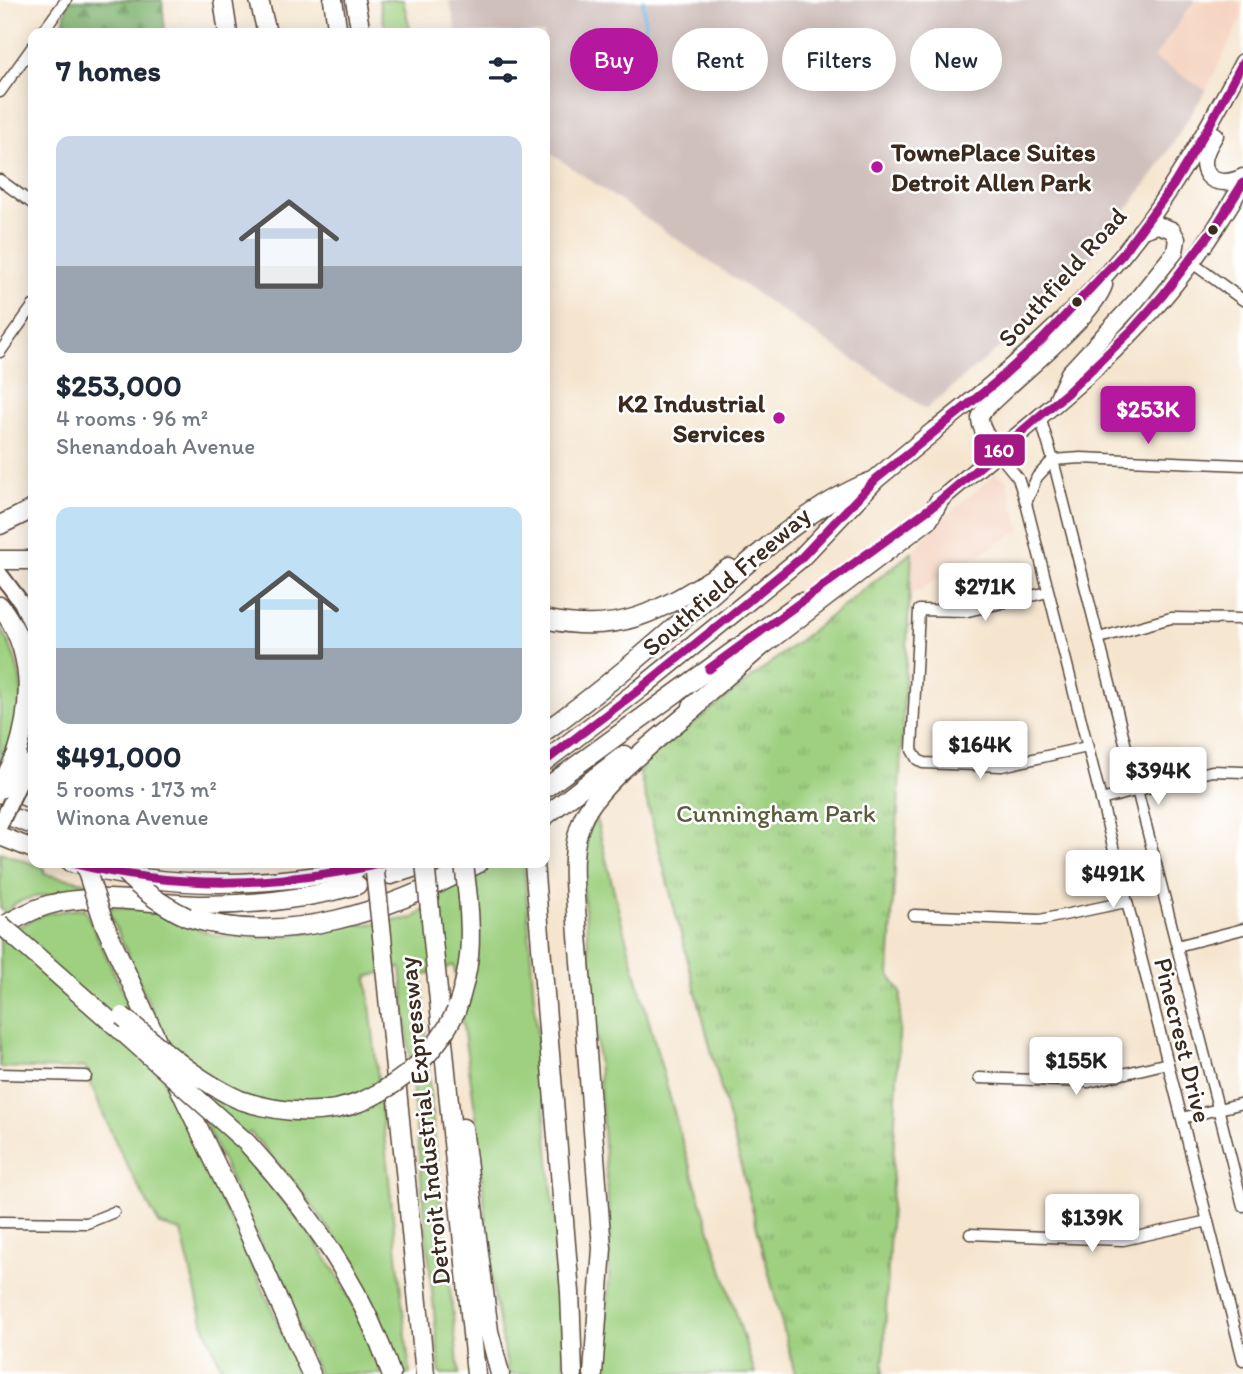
<!DOCTYPE html>
<html lang="en">
<head>
<meta charset="utf-8">
<style>
	body { margin:0; font-family:Itim,sans-serif; background:#f6f6f7; color:#1f2937; height:100vh; display:flex; flex-direction:column; font-size:26px; white-space:nowrap }
	* { box-sizing:border-box; margin:0 }
	p { font-size:23px; color:#747a83 }
	.icon { flex:none; width:38px; height:38px; fill:none; stroke:currentColor; stroke-width:2; stroke-linecap:round; stroke-linejoin:round }
	.map { position:relative; flex:1; overflow:hidden }
	.sheet { position:absolute; left:28px; top:28px; width:522px; height:840px; display:flex; flex-direction:column; background:#fff; border-radius:14px; box-shadow:0 4px 18px #0003 }
	.sheet>* { flex:none }
	.banner { position:absolute; left:570px; top:28px; width:567px; height:63px; display:flex; gap:14px }
	.price { position:absolute; translate:-50% -60px; padding:0 16px; border-radius:7px; background:#fff; color:#222; font-size:23px; line-height:46px; filter:drop-shadow(0 2px 4px #0008) }
	.price::after { content:''; position:absolute; left:50%; top:42px; width:21px; height:16px; margin-left:-10px; background:inherit; clip-path:polygon(0 0,100% 0,50% 100%) }
	.price.current { background:#b5179e; color:#fff }
	ul { padding:0; list-style:none }
	li { display:grid; align-content:center; gap:14px; height:371px; padding:0 28px }
	li span { display:grid; place-items:center; height:217px; border-radius:14px; color:#555 }
	li>.icon { margin-inline-start:auto }
	span .icon { width:126px; height:126px; fill:#fffc; stroke-width:1 }
	li b { font-size:30px }
	h2 { display:flex; justify-content:space-between; align-items:center; height:84px; padding:0 28px; font-size:30px }
	.tag { padding:0 24px; border-radius:32px; background:#fff; box-shadow:0 4px 18px #0003; font-size:24px; line-height:63px }
	.tag.current { background:#b5179e; color:#fff }
	.map>svg:first-child { display:block }
</style>
</head>
<body>
<div class="map">
<svg width="1243" height="1374" viewBox="0 0 1243 1374">
	<defs>
		<pattern id="forest-firs" width="22" height="20" patternUnits="userSpaceOnUse" patternTransform="scale(1.75)"><rect width="22" height="20" fill="#7eb26e"/><path d="M5 1l3.5 6h-7zM16 11l3.5 6h-7z" fill="#68915a"/></pattern>
		<pattern id="park-tufts" width="24" height="20" patternUnits="userSpaceOnUse" patternTransform="scale(1.75)"><rect width="24" height="20" fill="#9ed080"/><path d="M3 7l-1-3M5 7V3M7 7l1-3M15 17l-1-3M17 17v-4M19 17l1-3" fill="none" stroke="#82a968"/></pattern>
	</defs>
	<rect width="100%" height="100%" fill="#fff"/>
	<filter id="ink" filterUnits="userSpaceOnUse"><feTurbulence type="fractalNoise" baseFrequency=".0143" numOctaves="2"/><feDisplacementMap in="SourceGraphic" scale="14" xChannelSelector="R" yChannelSelector="G"/><feConvolveMatrix kernelMatrix="1 2 1 2 8 2 1 2 1" color-interpolation-filters="sRGB"/></filter>
	<filter id="wash" filterUnits="userSpaceOnUse"><feTurbulence type="fractalNoise" baseFrequency=".00686" numOctaves="4" result="noise"/><feDisplacementMap in="SourceGraphic" scale="28" xChannelSelector="R" yChannelSelector="G"/><feGaussianBlur stdDeviation="1.57" result="paint"/><feColorMatrix in="noise" values="0 0 0 0 0 0 0 0 0 0 0 0 0 0 0 0 0 1.4 0 .05"/><feComposite in="paint" operator="in"/></filter>
	<g filter="url(#wash)">
		<rect width="100%" height="100%" fill="#f5e5cf"/>
		<g fill="#f4d3c0">
			<polygon points="1195,0 1236,0 1243,6 1243,15 1206,90 1154,58"/>
			<polygon points="995,474 1006,479 1021,530 909,596 912,552 931,529"/>
		</g>
		<polygon fill="#d0c0bc" points="449,0 1195,0 1154,58 1206,90 1155,172 1091,257 1019,331 926,409 544,149 544,33 457,33"/>
		<g fill="#9ed080" stroke="#6c7d4f" stroke-width="2">
			<polygon points="379,0 403,0 411,33 386,33"/>
			<path d="M 0,626 C 32,681 26,720 0,774 Z"/>
			<polygon points="595,814 621,920 682,1141 755,1374 600,1374 605,1345 609,1278 609,1214 595,1016 581,868 588,833"/>
			<path d="M 0,852 L 44,868 L 44,874 L 110,887 L 110,891 C 88,892 31,892 13,905 C 13,906 7,914 6,914 L 0,908 Z"/>
			<path d="M 492,863 L 524,863 L 534,1000 L 561,1286 L 564,1374 L 509,1374 L 507,1366 L 493,1290 L 476,1116 L 454,965 L 422,976 L 430,1094 L 459,1374 L 440,1374 L 401,967 L 367,977 L 410,1374 L 398,1374 C 383,1340 370,1304 353,1270 C 327,1219 288,1174 250,1132 L 238,1147 C 268,1181 298,1216 323,1253 C 349,1290 366,1333 383,1374 L 319,1374 L 201,1114 L 166,1042 L 107,907 L 153,910 L 166,918 L 217,936 L 286,936 L 355,922 L 361,925 L 414,918 L 451,888 Z"/>
			<path d="M 84,908 L 204,1166 L 255,1270 L 300,1374 L 224,1374 L 203,1322 L 181,1231 L 160,1225 C 130,1174 104,1123 85,1067 L 63,1069 L 0,1067 L 0,936 L 44,914 Z"/>
		</g>
		<polygon fill="url(#forest-firs)" stroke="#5c6e46" stroke-width="2" points="68,0 162,0 165,33 69,33 63,24"/>
		<polygon fill="url(#park-tufts)" stroke="#6c7d4f" stroke-width="2" points="912,552 889,974 901,993 883,1374 795,1374 639,772 651,757"/>
		<g fill="none" stroke-linecap="round" stroke-linejoin="round">
			<polyline stroke="#76bdee" stroke-width="3.5" points="643,0 648,62"/>
		</g>
	</g>
	<g filter="url(#ink)">
		<g fill="none" stroke-linecap="round" stroke-linejoin="round">
			<g stroke="#574639" stroke-width="13">
				<g id="minor">
					<polyline points="42,33 66,0"/>
					<polyline points="0,92 33,46"/>
					<polyline points="0,180 33,204"/>
					<polyline points="1191,262 1243,300"/>
					<polyline points="0,352 33,306"/>
					<polyline points="1040,417 1053,460 1243,1206"/>
					<polyline points="997,452 1018,478 1026,503 1243,1360"/>
					<polyline points="1026,503 1037,477 1053,460 1081,458 1243,465"/>
					<polyline points="1048,592 968,611 919,610 912,750 917,759 923,763 1002,766 1087,747"/>
					<polyline points="1099,638 1171,618 1243,619"/>
					<polyline points="1101,800 1212,771 1243,772"/>
					<polyline points="914,915 1040,920 1126,902"/>
					<polyline points="1177,946 1243,929"/>
					<polyline points="0,1074 86,1076"/>
					<polyline points="979,1078 1089,1082 1168,1063"/>
					<polyline points="1182,1118 1243,1103"/>
					<polyline points="0,1222 87,1223 114,1212"/>
					<polyline points="970,1234 1123,1240 1208,1221"/>
				</g>
			</g>
			<g stroke="#574639" stroke-width="18">
				<polyline id="secondary" points="0,574 21,602 33,628"/>
			</g>
			<g stroke="#574639" stroke-width="19">
				<g id="trunk">
					<path d="M 1215,135 C 1210,143 1204,152 1204,162 C 1204,185 1228,185 1243,177"/>
					<polyline points="1058,397 1069,373 1134,303 1175,252 1177,239 1172,230 1158,225 1140,231"/>
					<path d="M 934,431 C 1001,378 1066,323 1121,257 C 1170,197 1207,130 1243,62"/>
					<path d="M 997,452 C 991,443 980,430 980,418 C 981,403 1090,325 1104,285"/>
					<path d="M 939,501 C 1018,433 1105,370 1171,289 C 1198,256 1222,220 1243,183"/>
				</g>
			</g>
			<g stroke="#574639" stroke-width="21">
				<g id="motorway">
					<polyline points="223,0 228,33"/>
					<polyline points="259,0 267,33"/>
					<polyline points="333,0 338,33"/>
					<polyline points="355,0 361,33"/>
					<polyline points="0,525 33,509"/>
					<polyline points="0,560 33,560"/>
					<path d="M 0,606 C 34,649 33,704 17,753"/>
					<path d="M 544,619 C 624,637 664,608 729,568"/>
					<polyline points="692,706 762,646 929,519 939,501"/>
					<path d="M 544,732 C 599,693 651,648 702,603 C 751,560 809,506 870,482"/>
					<polyline points="544,762 641,688 800,559 876,479 934,431"/>
					<polyline points="1,786 33,800"/>
					<polyline points="544,789 801,602"/>
					<polyline points="0,813 33,825"/>
					<polyline points="544,817 624,755"/>
					<polyline points="0,836 33,849"/>
					<path d="M 71,863 C 164,890 261,887 355,870"/>
					<polyline points="534,863 570,1292 573,1374"/>
					<polyline points="391,875 429,863"/>
					<polyline points="430,910 476,1374"/>
					<path d="M 187,917 C 285,949 391,910 479,863"/>
					<polyline points="104,923 160,1047"/>
					<polyline points="381,926 425,1374"/>
					<path d="M 0,928 C 15,919 31,910 48,905 C 97,891 153,905 203,905 C 255,905 306,899 357,885"/>
					<polyline points="14,936 126,1035"/>
					<path d="M 456,1011 C 471,968 472,942 468,898"/>
					<polyline points="175,1079 245,1225 311,1374"/>
					<path d="M 240,1100 C 279,1113 324,1117 363,1101"/>
					<polyline points="463,1128 489,1331 500,1374"/>
					<path d="M 247,1143 C 309,1211 362,1286 391,1374"/>
					<path d="M 593,1374 L 602,1248 L 575,896 C 573,870 572,845 582,821 C 597,783 665,734 697,706 L 702,699"/>
				</g>
			</g>
			<use href="#minor" stroke="#fff" stroke-width="10"/>
			<use href="#secondary" stroke="#fff" stroke-width="14"/>
			<use href="#trunk" stroke="#fff" stroke-width="16"/>
			<use href="#motorway" stroke="#fff" stroke-width="18"/>
			<g stroke="#574639" stroke-width="18" stroke-linecap="butt">
				<polyline id="secondary-bridge" points="0,825 29,762"/>
			</g>
			<g stroke="#574639" stroke-width="21" stroke-linecap="butt">
				<g id="motorway-bridge">
					<polyline points="0,789 17,753"/>
					<polyline points="84,863 104,923"/>
					<path d="M 116,863 C 136,887 158,903 187,917"/>
					<polyline points="374,863 381,926"/>
					<polyline points="425,863 430,910"/>
					<polyline points="464,863 468,898"/>
					<polyline points="0,924 14,936"/>
					<path d="M 122,1016 C 159,1046 195,1080 240,1100"/>
					<polyline points="126,1035 247,1143"/>
					<path d="M 363,1101 C 405,1082 436,1053 456,1011"/>
				</g>
			</g>
			<use href="#secondary-bridge" stroke="#fff" stroke-width="14"/>
			<use href="#motorway-bridge" stroke="#fff" stroke-width="18"/>
			<g stroke="#fff" stroke-width="14">
				<g id="bus-1">
					<polyline points="709,669 937,503 1068,392 1133,329 1163,295 1218,223 1243,183"/>
					<polyline points="544,762 641,688 800,559 876,479 995,383 1041,341 1122,255 1174,184 1210,124 1243,62"/>
					<path d="M 71,863 C 179,890 276,887 384,863"/>
				</g>
			</g>
			<use href="#bus-1" stroke="#a31984" stroke-width="9"/>
		</g>
	</g>
	<g fill="#b5179e" stroke="#fff" stroke-width="2.5">
		<circle cx="877" cy="167" r="7"/>
		<circle cx="779" cy="418" r="7"/>
	</g>
	<g fill="#3b2a1e" stroke="#fff" stroke-width="2.5">
		<circle cx="1213" cy="230" r="6"/>
		<circle cx="1077" cy="302" r="6"/>
	</g>
	<g text-anchor="middle" dominant-baseline="central" stroke-width="5" stroke-linejoin="round" paint-order="stroke">
		<g font-size="26" font-weight="bold" fill="#3b2a1e" stroke="#fff" text-anchor="start">
			<text x="891" y="152">TownePlace Suites<tspan x="891" dy="30">Detroit Allen Park</tspan></text>
			<text x="765" y="403" text-anchor="end">K2 Industrial<tspan x="765" dy="30">Services</tspan></text>
		</g>
		<g font-size="26" fill="#3b2a1e" stroke="#fff">
			<text transform="translate(1062 277) rotate(-48)">Southfield Road</text>
			<text transform="translate(726 581) rotate(-41)">Southfield Freeway</text>
			<text transform="translate(1183 1040) rotate(76)">Pinecrest Drive</text>
			<text transform="translate(424 1121) rotate(-96)">Detroit Industrial Expressway</text>
		</g>
		<g font-size="26" fill="#595c3b" stroke="#fff">
			<text x="776" y="813">Cunningham Park</text>
		</g>
	</g>
	<rect stroke="#fff" stroke-width="2.5" x="973" y="433" width="53" height="34" rx="7" fill="#a31984"/>
	<g font-size="19" text-anchor="middle" font-weight="bold" fill="#fff">
		<text x="999" y="457">160</text>
	</g>
</svg>
<b class="price current" style="left:1148px;top:446px">$253K</b>
<b class="price" style="left:985px;top:623px">$271K</b>
<b class="price" style="left:980px;top:781px">$164K</b>
<b class="price" style="left:1158px;top:807px">$394K</b>
<b class="price" style="left:1113px;top:910px">$491K</b>
<b class="price" style="left:1076px;top:1097px">$155K</b>
<b class="price" style="left:1092px;top:1254px">$139K</b>
<div class="banner">
<a class="tag current">Buy</a>
<a class="tag">Rent</a>
<a class="tag">Filters</a>
<a class="tag">New</a>
</div>
<section class="sheet">
<h2>7 homes<svg class="icon" aria-label="filters" viewBox="0 0 24 24"><path d="M4 7h16M4 17h16"/><circle cx="9" cy="7" r="2"/><circle cx="15" cy="17" r="2"/></svg></h2>
<ul>
<li><span style="background:linear-gradient(#c9d6e8 60%,#9aa5b1 0)"><svg class="icon" aria-label="home" viewBox="0 0 24 24"><path d="M3 11l9-7 9 7M6 9v11h12V9"/></svg></span><div><b>$253,000</b><p>4 rooms · 96 m²</p><p>Shenandoah Avenue</p></div></li>
<li><span style="background:linear-gradient(#bfe0f5 65%,#9aa5b1 0)"><svg class="icon" aria-label="home" viewBox="0 0 24 24"><path d="M3 11l9-7 9 7M6 9v11h12V9"/></svg></span><div><b>$491,000</b><p>5 rooms · 173 m²</p><p>Winona Avenue</p></div></li>
</ul>
</section>
</div>
</body>
</html>
